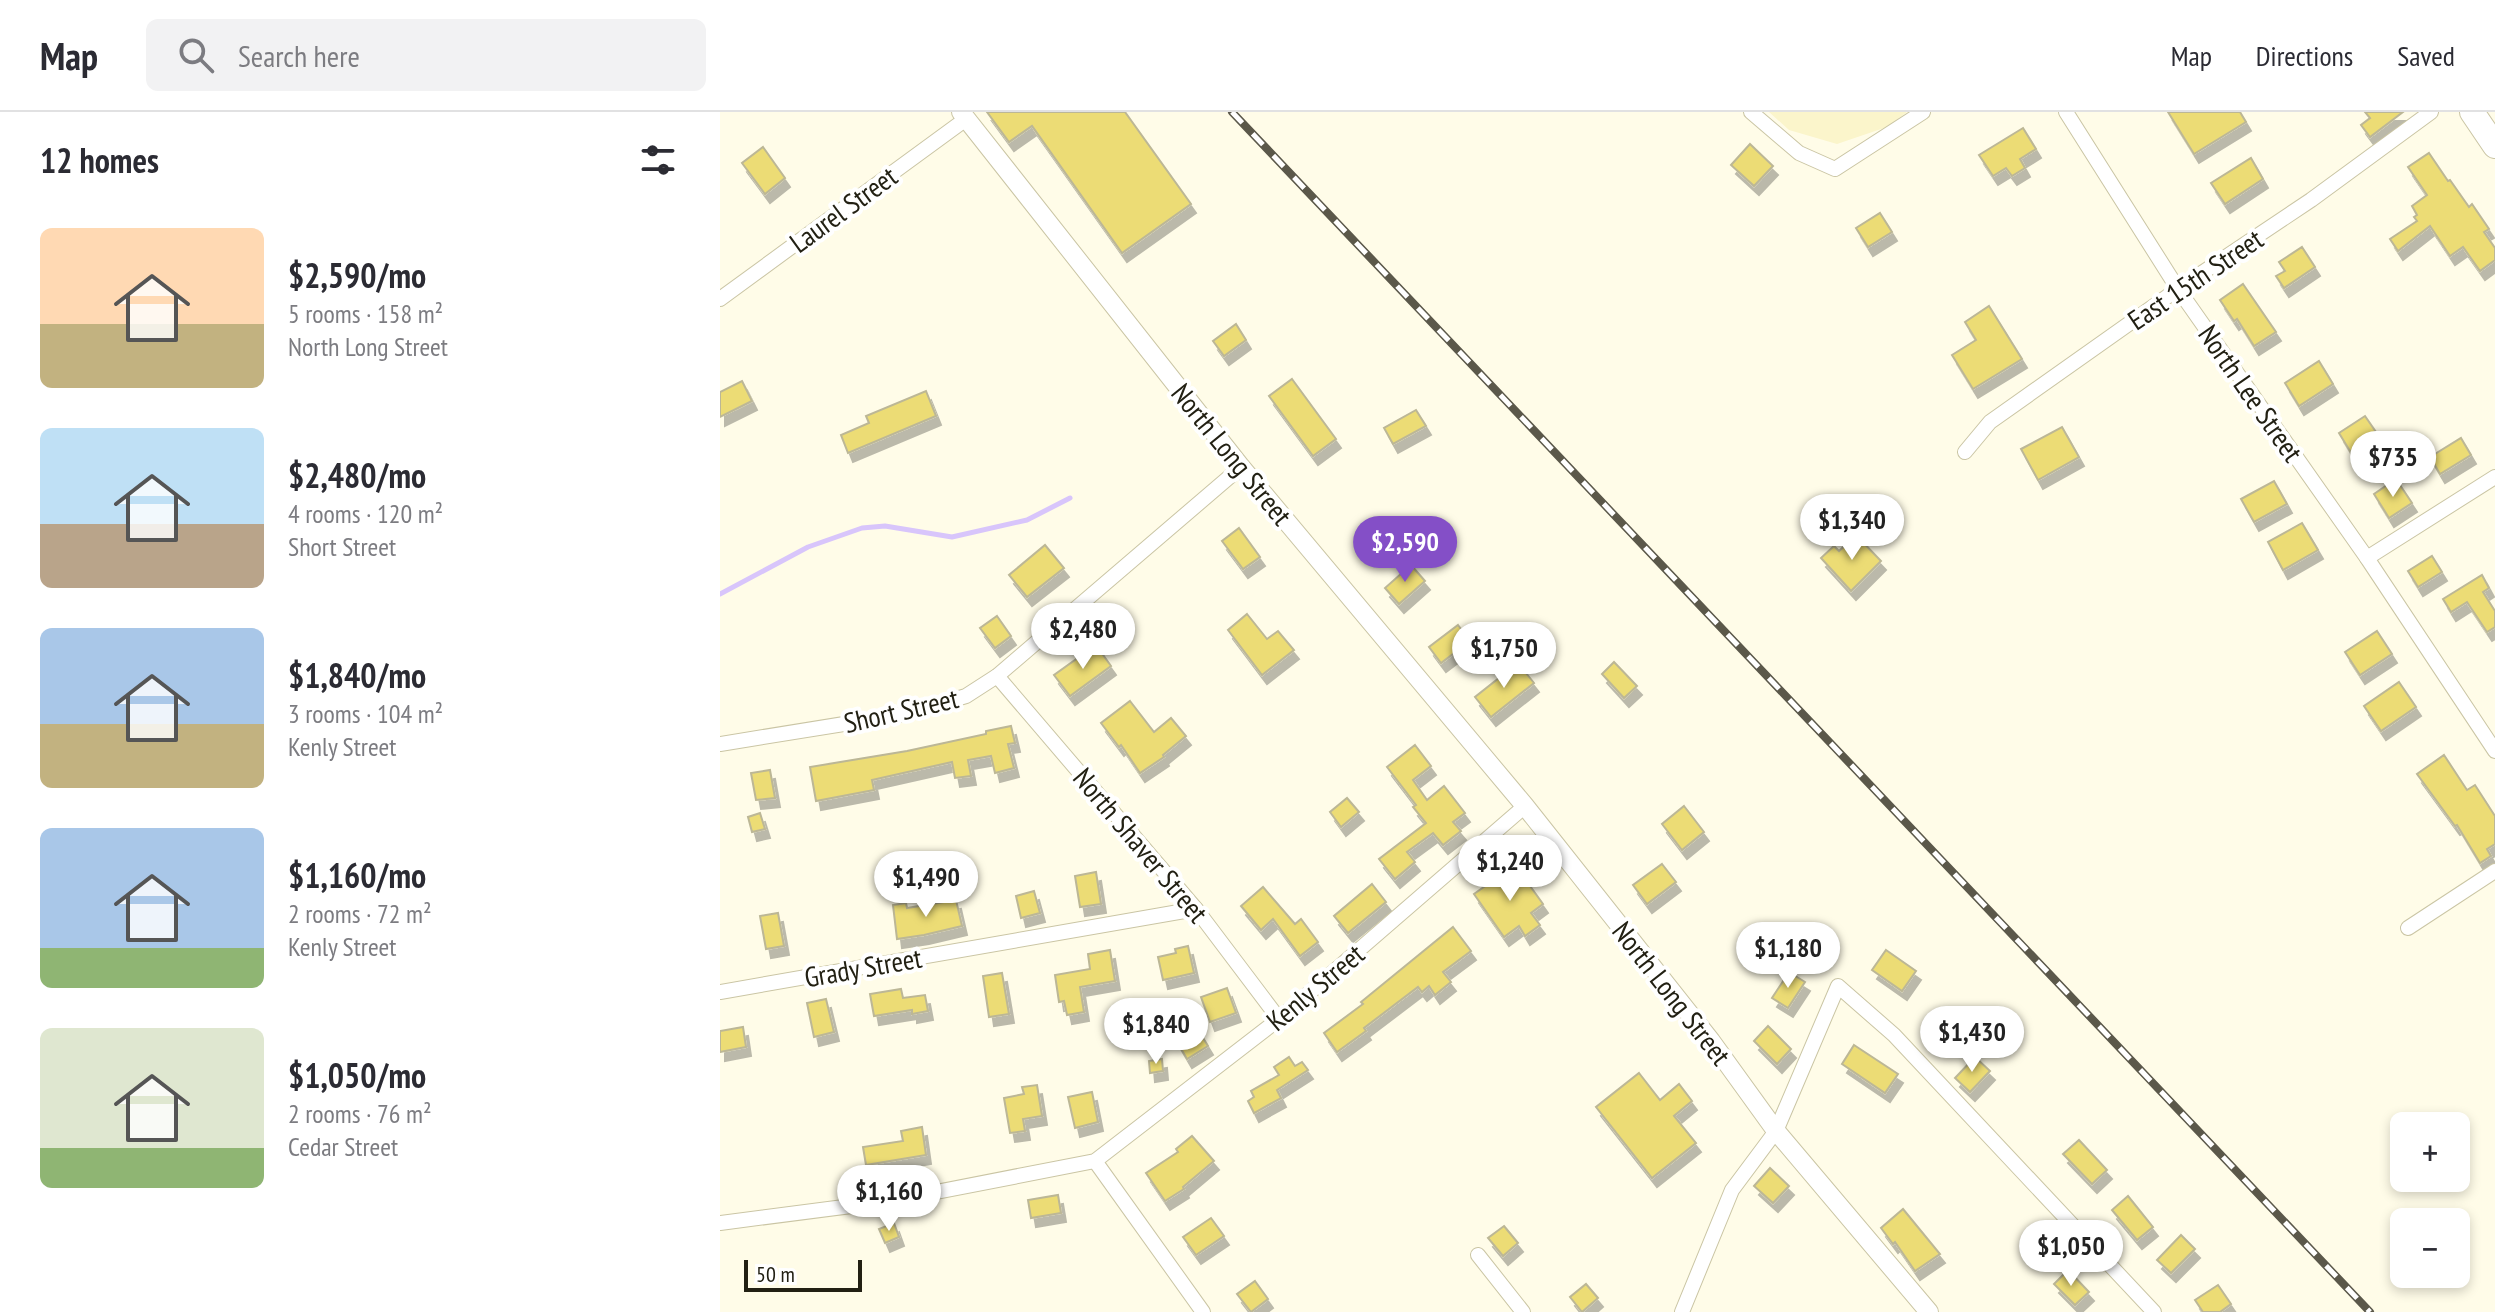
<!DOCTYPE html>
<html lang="en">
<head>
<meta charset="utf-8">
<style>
	body { margin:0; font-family:"PT Sans Narrow",sans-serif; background:#f2f2f3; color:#2b2b33; height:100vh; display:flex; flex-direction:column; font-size:30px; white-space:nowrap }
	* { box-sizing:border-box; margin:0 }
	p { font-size:26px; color:#7c7c81 }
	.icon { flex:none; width:44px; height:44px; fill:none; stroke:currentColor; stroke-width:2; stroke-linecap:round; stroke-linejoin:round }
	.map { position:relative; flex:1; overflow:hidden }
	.panel { display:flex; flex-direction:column; background:#fff; width:720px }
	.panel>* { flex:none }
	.fabs { position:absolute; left:1670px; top:1000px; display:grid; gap:16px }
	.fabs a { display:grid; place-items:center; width:80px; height:80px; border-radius:12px; background:#fff; box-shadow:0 4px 12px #0003; font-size:40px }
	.scale { position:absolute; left:24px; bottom:20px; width:118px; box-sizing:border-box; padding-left:8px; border:4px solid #222013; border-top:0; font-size:22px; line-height:28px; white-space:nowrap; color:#222013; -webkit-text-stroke:6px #fff; paint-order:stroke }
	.price { position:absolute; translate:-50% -68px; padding:0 18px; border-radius:28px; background:#fff; color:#222; font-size:26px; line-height:52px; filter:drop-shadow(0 2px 4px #0008) }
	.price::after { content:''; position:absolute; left:50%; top:48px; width:24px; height:18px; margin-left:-12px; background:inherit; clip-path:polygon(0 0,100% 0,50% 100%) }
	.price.current { background:#844fc7; color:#fff }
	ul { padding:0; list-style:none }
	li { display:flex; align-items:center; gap:24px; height:200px; padding:0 40px }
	li span { display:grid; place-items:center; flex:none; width:224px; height:160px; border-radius:12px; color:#555 }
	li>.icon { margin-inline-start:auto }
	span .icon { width:96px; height:96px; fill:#fffc; stroke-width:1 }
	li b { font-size:34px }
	h2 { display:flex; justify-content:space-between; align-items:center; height:96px; padding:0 40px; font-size:34px }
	header { display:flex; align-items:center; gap:48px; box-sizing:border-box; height:112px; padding:0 40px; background:#fff; border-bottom:2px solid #e1e1e2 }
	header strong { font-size:38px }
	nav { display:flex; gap:44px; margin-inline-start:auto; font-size:28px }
	.search { width:560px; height:72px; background:#f2f2f3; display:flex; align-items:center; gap:20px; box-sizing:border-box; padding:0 28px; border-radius:12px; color:#7c7c81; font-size:30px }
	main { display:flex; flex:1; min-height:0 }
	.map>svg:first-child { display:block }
</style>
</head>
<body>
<header>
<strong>Map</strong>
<div class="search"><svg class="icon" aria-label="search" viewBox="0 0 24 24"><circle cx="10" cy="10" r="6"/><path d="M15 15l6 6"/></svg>Search here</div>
<nav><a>Map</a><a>Directions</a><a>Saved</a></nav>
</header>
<main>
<section class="panel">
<h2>12 homes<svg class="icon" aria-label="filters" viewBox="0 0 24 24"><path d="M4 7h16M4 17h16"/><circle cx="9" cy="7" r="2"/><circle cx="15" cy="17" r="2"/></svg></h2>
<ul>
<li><span style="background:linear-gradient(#ffd9b3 60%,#c2b280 0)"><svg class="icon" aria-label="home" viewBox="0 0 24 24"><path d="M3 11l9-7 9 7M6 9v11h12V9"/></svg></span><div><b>$2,590/mo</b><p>5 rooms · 158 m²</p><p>North Long Street</p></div></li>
<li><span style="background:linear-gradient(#bfe0f5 60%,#b9a48a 0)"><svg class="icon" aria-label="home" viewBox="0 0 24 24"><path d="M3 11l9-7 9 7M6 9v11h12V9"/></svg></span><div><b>$2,480/mo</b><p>4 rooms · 120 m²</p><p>Short Street</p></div></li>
<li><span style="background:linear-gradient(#a9c7e8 60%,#c2b280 0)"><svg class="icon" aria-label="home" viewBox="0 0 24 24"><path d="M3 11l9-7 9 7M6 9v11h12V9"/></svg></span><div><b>$1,840/mo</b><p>3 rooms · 104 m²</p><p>Kenly Street</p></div></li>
<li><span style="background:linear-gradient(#a9c7e8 75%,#8fb573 0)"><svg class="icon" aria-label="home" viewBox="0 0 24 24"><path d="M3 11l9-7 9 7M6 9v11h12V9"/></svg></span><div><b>$1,160/mo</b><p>2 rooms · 72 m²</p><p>Kenly Street</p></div></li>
<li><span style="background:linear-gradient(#dfe7d0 75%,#8fb573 0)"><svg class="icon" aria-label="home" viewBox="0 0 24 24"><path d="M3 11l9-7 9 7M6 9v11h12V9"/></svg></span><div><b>$1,050/mo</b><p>2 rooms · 76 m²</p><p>Cedar Street</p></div></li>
</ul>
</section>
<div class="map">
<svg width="1775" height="1200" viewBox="0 0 1775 1200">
	<defs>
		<filter id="shadow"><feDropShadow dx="5" dy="9" stdDeviation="0" flood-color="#0004"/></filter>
	</defs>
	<rect width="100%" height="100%" fill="#fffce8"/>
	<polygon fill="#fbf5cb" points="1049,0 1187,0 1167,15 1117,32 1069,18"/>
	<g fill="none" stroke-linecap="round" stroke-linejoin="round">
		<polyline stroke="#d8c5fb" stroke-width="5" points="0,482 88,435 142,416 165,414 232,425 307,408 350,386"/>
	</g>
	<g fill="#ecdc74" stroke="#bcb796" stroke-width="2" filter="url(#shadow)">
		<polygon points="267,0 405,0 471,92 402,141 312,14 289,30"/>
		<polygon points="1448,0 1520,0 1526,10 1474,42"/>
		<polygon points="1645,0 1683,0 1650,25 1641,13 1650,6"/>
		<polygon points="1303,16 1316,37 1300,47 1305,56 1292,64 1286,56 1273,64 1259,43"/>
		<polygon points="1030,32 1053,54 1034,74 1011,53"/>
		<polygon points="43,35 65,66 45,82 22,51"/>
		<polygon points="1709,41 1728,69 1730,68 1749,95 1752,92 1769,117 1764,120 1775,136 1775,148 1760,159 1743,135 1730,144 1710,114 1678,139 1670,127 1697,109 1694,105 1697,103 1692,94 1707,83 1688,55"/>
		<polygon points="1531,46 1543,67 1505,92 1491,71"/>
		<polygon points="1160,101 1172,120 1148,135 1136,116"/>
		<polygon points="1582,135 1595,155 1564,176 1556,164 1565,159 1559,150"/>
		<polygon points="1523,172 1556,220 1534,234 1517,207 1514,209 1500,188"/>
		<polygon points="1269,194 1302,247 1253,277 1232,243 1256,228 1245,210"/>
		<polygon points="516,212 526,228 504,244 493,229"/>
		<polygon points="1599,249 1613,272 1579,294 1565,271"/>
		<polygon points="572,267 616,327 593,344 549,284"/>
		<polygon points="22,269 32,289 0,305 0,280"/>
		<polygon points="206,279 216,304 128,341 121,323 149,311 146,304"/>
		<polygon points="696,298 706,314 673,332 664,316"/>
		<polygon points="1645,304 1656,320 1646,326 1651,332 1633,344 1619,321"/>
		<polygon points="1342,315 1359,345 1318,368 1301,337"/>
		<polygon points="1741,326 1751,343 1720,362 1710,345"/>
		<polygon points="1676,367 1692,391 1669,406 1654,382"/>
		<polygon points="1554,369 1567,392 1534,410 1521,387"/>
		<polygon points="1582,411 1598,438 1563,458 1548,430"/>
		<polygon points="519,416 540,445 523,457 502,429"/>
		<polygon points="1136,423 1161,449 1131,479 1101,446 1114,434 1119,439"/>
		<polygon points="325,433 344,456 307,485 289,463"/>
		<polygon points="1712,444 1722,460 1698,475 1688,459"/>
		<polygon points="691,453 705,469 679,492 665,476"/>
		<polygon points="1762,463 1769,476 1763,480 1775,499 1775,515 1767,520 1747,490 1731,500 1723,487"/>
		<polygon points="527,502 547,527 558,519 574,538 542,563 508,518"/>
		<polygon points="277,504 291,524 275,536 260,516"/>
		<polygon points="738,513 750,529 721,551 709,535"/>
		<polygon points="1657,519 1672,542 1640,563 1625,540"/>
		<polygon points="376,533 391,554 350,584 334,563"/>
		<polygon points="894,550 917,574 904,586 882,562"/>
		<polygon points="798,551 814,571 771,605 755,585"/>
		<polygon points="1679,570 1696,595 1661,619 1644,594"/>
		<polygon points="410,589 434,620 451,606 466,624 443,643 444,645 420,661 401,633 399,635 381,611"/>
		<polygon points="291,614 295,631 288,632 294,656 275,661 271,644 248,648 251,664 235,666 232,650 152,668 154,678 96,689 90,655 187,639 266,622 266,619"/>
		<polygon points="695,633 711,654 693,668 707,688 724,674 745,701 733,710 741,719 723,733 713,721 687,740 695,750 675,767 659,747 706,711 693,695 696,693 667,655"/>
		<polygon points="1724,643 1747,678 1755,673 1775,704 1775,732 1767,737 1771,744 1760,751 1737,713 1735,714 1697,662"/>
		<polygon points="50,658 55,686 36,688 31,661"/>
		<polygon points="627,686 639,700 621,715 610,700"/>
		<polygon points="964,694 984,720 962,738 942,712"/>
		<polygon points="40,701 45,717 32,720 28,705"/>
		<polygon points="942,752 956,770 927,792 913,773"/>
		<polygon points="795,753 823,792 811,801 820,813 805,824 799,814 784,825 754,782"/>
		<polygon points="376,760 381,792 360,795 355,764"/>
		<polygon points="652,772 666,790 628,821 614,804"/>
		<polygon points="543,775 575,812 581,807 598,830 580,844 553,807 541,818 521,794"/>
		<polygon points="314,779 320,801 301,806 296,784"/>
		<polygon points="236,788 242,814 204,823 177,827 173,793 186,791 187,796"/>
		<polygon points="58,801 64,834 46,837 40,804"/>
		<polygon points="733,815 751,839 723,860 731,870 715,883 709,874 702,880 698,875 644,916 646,919 617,940 604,921 643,892 641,890"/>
		<polygon points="468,834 474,861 443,868 438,845 456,841 455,837"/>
		<polygon points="390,838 395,869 360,875 364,900 347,903 344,889 339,890 335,863 370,857 368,842"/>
		<polygon points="1166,838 1196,859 1182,879 1152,858"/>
		<polygon points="1069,860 1085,870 1068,896 1052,886"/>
		<polygon points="282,861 289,902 269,905 263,864"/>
		<polygon points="507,876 516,901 490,910 481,885"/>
		<polygon points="181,877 183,886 205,883 208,899 192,902 192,898 154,904 150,882"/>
		<polygon points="106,887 114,920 94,925 87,891"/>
		<polygon points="474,911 488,934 467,947 453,923"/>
		<polygon points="1048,914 1071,937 1057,952 1034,929"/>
		<polygon points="23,915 26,935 0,940 0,919"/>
		<polygon points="1134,933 1178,962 1165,981 1122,952"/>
		<polygon points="569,945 575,954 582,950 588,958 557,978 561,986 534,1001 528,989 534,985 531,979 559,963 554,955"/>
		<polygon points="1255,945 1270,959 1250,980 1235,966"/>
		<polygon points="442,947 443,959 430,961 429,949"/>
		<polygon points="919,961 940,988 959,972 972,989 954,1004 976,1031 932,1066 876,995"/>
		<polygon points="317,973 322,1004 303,1007 305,1019 290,1021 284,986 304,982 302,975"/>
		<polygon points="372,980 378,1010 355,1016 348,985"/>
		<polygon points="202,1015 206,1043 146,1053 143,1035 183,1029 181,1019"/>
		<polygon points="472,1024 494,1049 463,1075 464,1077 445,1089 426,1061 458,1040 456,1037"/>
		<polygon points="1359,1028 1387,1058 1372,1072 1343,1042"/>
		<polygon points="1050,1056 1069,1074 1053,1091 1034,1074"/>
		<polygon points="338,1083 341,1101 311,1106 308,1088"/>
		<polygon points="1408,1084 1433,1115 1417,1128 1392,1098"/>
		<polygon points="1183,1097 1220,1142 1195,1159 1175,1130 1173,1132 1161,1116"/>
		<polygon points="491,1106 504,1124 476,1143 463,1125"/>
		<polygon points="174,1111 179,1125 165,1131 159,1117"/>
		<polygon points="784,1114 798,1131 783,1144 768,1126"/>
		<polygon points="1461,1123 1475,1137 1451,1161 1437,1148"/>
		<polygon points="1348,1158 1369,1180 1355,1193 1334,1172"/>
		<polygon points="535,1169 548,1187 531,1200 517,1182"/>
		<polygon points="866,1172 878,1186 862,1200 850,1185"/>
		<polygon points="1498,1173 1511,1192 1500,1200 1483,1200 1475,1188"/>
	</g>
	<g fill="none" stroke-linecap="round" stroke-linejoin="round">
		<g stroke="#cac5a4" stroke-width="16">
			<g id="minor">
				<polyline points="1031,0 1079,41 1115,57 1203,0"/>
				<polyline points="1346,0 1458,177 1647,446 1775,639"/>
				<polyline points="0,187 246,7"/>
				<polyline points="1245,340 1270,310 1458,177 1591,88 1711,0"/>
				<polyline points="1647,446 1775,365"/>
				<polyline points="277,564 476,797 559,907"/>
				<polyline points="0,632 186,602 246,584 277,564 521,355"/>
				<polyline points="1688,816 1775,759"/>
				<polyline points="0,880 476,797"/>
				<polyline points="375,1049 483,1200"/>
				<polyline points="0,1111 170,1089 375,1049 559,907 805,694"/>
				<polyline points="758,1143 803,1200"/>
				<polyline points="962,1200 1012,1078 1056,1019 1118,874 1174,923 1434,1200"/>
			</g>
		</g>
		<g stroke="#cac5a4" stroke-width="20">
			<polyline id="tertiary" points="241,0 521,355 805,694 991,929 1056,1019 1209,1200"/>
		</g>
		<g stroke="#cac5a4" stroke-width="26">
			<polyline id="primary" points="1752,0 1775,34"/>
		</g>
		<use href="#minor" stroke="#fff" stroke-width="14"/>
		<use href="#tertiary" stroke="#fff" stroke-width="18"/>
		<use href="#primary" stroke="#fff" stroke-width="24"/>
		<g stroke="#5b584a" stroke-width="8">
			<polyline id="rail" points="512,0 1650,1200"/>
		</g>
		<use href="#rail" stroke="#fff" stroke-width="5" stroke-dasharray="15" stroke-linecap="butt"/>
	</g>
	<g text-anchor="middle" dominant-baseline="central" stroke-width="8" stroke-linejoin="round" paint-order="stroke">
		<g font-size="28" fill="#222013" stroke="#fff">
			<text transform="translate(123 97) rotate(-36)">Laurel Street</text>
			<text transform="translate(1475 167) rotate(-34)">East 15th Street</text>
			<text transform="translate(1531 281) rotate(55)">North Lee Street</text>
			<text transform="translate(512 342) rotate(51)">North Long Street</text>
			<text transform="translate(181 598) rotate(-13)">Short Street</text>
			<text transform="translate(421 733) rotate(50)">North Shaver Street</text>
			<text transform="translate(143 855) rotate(-10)">Grady Street</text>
			<text transform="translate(595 875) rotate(-40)">Kenly Street</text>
			<text transform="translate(952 881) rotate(52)">North Long Street</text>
		</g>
	</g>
</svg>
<div class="fabs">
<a>+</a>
<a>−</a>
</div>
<div class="scale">50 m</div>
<b class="price" style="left:1673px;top:387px">$735</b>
<b class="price" style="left:1132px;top:450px">$1,340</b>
<b class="price current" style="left:685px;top:472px">$2,590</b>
<b class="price" style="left:363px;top:559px">$2,480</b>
<b class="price" style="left:784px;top:578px">$1,750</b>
<b class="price" style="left:790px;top:791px">$1,240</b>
<b class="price" style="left:206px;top:807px">$1,490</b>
<b class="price" style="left:1068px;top:878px">$1,180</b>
<b class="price" style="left:436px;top:954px">$1,840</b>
<b class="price" style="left:1252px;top:962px">$1,430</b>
<b class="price" style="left:169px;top:1121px">$1,160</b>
<b class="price" style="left:1351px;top:1176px">$1,050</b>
</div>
</main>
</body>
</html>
